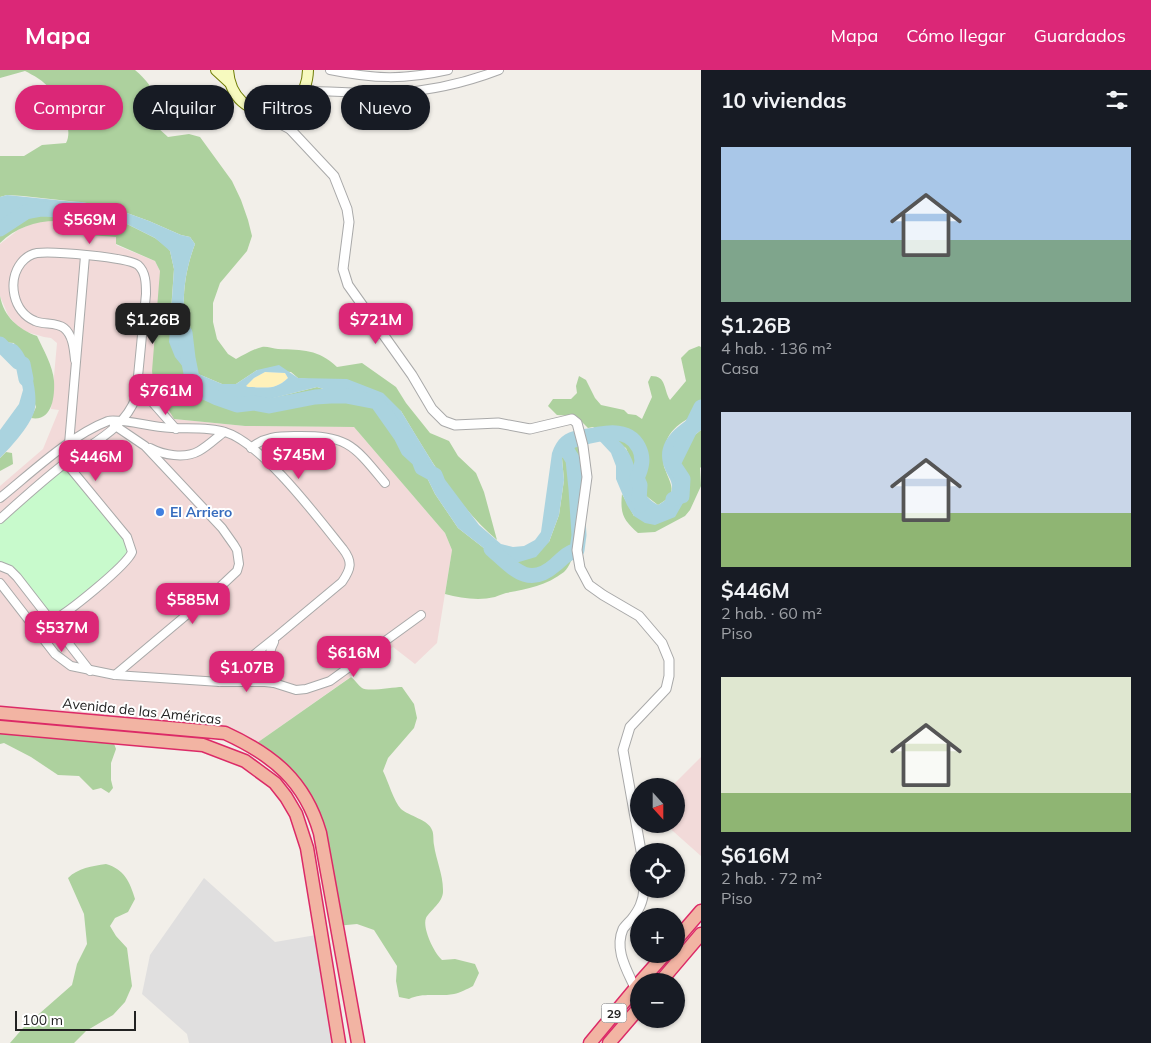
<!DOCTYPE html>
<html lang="es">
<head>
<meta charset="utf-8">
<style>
	body { margin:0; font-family:Mulish,sans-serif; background:#20242c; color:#f1f3f6; height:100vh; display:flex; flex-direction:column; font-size:19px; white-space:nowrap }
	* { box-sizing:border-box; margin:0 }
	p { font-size:16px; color:#9ea1a6 }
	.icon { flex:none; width:28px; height:28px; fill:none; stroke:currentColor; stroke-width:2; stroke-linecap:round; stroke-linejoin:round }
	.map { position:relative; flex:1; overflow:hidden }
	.details { display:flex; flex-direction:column; background:#171b24; width:450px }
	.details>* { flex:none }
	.hud { position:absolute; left:15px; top:15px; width:475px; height:45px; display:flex; gap:10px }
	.needle { width:32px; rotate:159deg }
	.tools { position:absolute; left:630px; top:708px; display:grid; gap:10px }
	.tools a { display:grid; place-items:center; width:55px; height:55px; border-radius:50%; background:#171b24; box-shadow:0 1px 4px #0004; font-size:25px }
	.scale { position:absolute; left:15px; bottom:12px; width:121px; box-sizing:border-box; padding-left:5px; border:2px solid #222; border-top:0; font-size:14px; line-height:18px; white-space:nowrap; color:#222; -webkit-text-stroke:4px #fff; paint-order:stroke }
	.price { position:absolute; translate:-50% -42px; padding:0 11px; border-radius:10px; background:#db2777; color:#fff; font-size:16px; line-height:32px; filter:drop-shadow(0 1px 2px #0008) }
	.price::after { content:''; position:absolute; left:50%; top:30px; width:15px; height:11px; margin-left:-8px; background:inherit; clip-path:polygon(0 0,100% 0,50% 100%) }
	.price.selected { background:#222; color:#fff }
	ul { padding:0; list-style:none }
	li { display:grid; align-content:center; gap:10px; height:265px; padding:0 20px }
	li span { display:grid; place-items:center; height:155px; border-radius:0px; color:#555 }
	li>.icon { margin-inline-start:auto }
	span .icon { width:90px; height:90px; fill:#fffc; stroke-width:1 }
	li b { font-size:21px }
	h2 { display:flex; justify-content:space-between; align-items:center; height:60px; padding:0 20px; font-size:21px }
	.chip { padding:0 18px; border-radius:22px; background:#171b24; box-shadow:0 1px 4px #0004; font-size:18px; line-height:45px }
	.chip.selected { background:#db2777; color:#fff }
	header { display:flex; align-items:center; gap:30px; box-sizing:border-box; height:70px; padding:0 25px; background:#db2777; color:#fff }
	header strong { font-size:24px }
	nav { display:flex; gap:28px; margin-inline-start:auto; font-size:18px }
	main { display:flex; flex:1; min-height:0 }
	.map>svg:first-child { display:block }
</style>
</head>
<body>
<header>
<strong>Mapa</strong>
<nav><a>Mapa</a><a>Cómo llegar</a><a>Guardados</a></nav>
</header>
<main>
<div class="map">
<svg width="701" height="973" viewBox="0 0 701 973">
	<rect width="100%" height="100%" fill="#f2efe9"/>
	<polygon fill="#e0dfdf" points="204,808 275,872 316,865 335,973 189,973 187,964 142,924 150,885"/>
	<g fill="#f2dad9">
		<polygon points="46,150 61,151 61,163 116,167 116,175 155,191 160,201 174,349 245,356 354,357 445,463 452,480 437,573 415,594 393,577 251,677 236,668 0,643 0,416 43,379 59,340 51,339 57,273 51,268 44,267 27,262 17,256 8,245 0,226 0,174 18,160 33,153"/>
		<polygon points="701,687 701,786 665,754 676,754 676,716 672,716"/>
	</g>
	<g fill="#add19e">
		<path d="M 0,0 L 135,0 C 158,20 156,28 157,57 L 168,67 L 189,64 L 200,67 L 232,111 L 241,130 L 248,150 L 252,166 L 247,181 L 220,213 L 213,233 L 213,252 L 217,269 L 228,284 L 236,289 C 244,285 253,279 262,277 C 267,276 273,279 278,279 C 303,280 318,279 337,297 L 362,293 L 396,317 L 406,333 L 430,363 L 449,371 L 458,386 L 476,403 L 484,422 L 497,470 C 456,435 429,387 401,341 L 308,309 L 298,308 L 291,302 L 257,300 L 236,314 L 222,314 L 196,303 C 182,258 178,219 195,174 L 190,167 L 181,165 L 149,151 L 105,135 L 23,126 L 7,125 L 0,127 L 0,86 L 24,86 L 42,75 L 66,73 C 74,59 60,30 50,19 C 44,11 33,5 25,1 L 0,8 Z"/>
		<path d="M 47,139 L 90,141 L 111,146 L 155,168 L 167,177 L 170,181 L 174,199 L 170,255 L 203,317 L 211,325 L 223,330 L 254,333 L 317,317 L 376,336 L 384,344 L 413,379 L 435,424 L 458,458 L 494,486 L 549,472 L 559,445 L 564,410 L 562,388 L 570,371 L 577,367 L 587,407 L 577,480 C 572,486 570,497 564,502 C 546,516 526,519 506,523 C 502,524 498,526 495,527 C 478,531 461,528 445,524 L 452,480 L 445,463 L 354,357 L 245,356 L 174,349 L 154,315 L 152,301 L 160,201 L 155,191 L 116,174 L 116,167 L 61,163 L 60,151 C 38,150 16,157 0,173 L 0,161 L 11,155 L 26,142 Z"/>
		<path d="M 0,226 C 4,247 18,259 37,266 C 43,279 53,296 54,311 C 55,327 52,352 31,348 L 36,337 L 14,273 L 0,272 Z"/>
		<path d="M 699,276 L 701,277 L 701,342 C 679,353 664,361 664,387 C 664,391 663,396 665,399 C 671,416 679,423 658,435 L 645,425 L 626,378 L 593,357 L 588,358 L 576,346 L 557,345 L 548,336 L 553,329 L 571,329 L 577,323 L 576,316 L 579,306 L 586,310 L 595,328 L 601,335 L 624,340 L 628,344 L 636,345 L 642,349 L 652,327 L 648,312 L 651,306 C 667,306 663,319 670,330 L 686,311 L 681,288 L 689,280 Z"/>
		<path d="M 701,360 L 701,397 L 700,398 L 701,416 L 690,440 L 685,446 L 655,462 L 638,463 C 623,450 620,443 622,424 L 634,446 L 687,426 L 673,394 L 684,374 Z"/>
		<polygon points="6,382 12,383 13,394 0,401 0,388"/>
		<path d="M 351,607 C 355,610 358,615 362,618 C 368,622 393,617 402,617 L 414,634 L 417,648 L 414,658 L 388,688 L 383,701 C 388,711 394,732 401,739 C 409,746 429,750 432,760 C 434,764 433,770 434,775 C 436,790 443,804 443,820 C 444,832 430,840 426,848 C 422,858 434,883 442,890 L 455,889 L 475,894 L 479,903 L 473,916 C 467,919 460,923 454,924 C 438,927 423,922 409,929 L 399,927 L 396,911 L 397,896 L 374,860 L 357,854 L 336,856 L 309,734 L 251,677 Z"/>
		<polygon points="0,657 112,668 116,679 111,693 111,710 113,718 109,723 101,718 93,720 79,706 58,705 31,687 4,673 0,674"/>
		<path d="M 106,794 C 124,799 130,812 135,829 L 128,842 L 115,848 L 110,856 L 116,866 L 127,878 L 132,916 L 125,932 L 113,945 L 86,961 L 74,973 L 10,973 L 23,958 L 72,915 L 77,894 L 87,874 L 84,844 L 68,808 C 78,798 92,796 106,794 Z"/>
	</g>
	<path fill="#fff1ba" d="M 265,302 L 285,303 L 288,308 C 274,321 266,317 248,317 L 245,316 L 254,308 Z"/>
	<polygon fill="#c8facc" points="66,393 127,466 130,485 51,551 17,507 0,496 0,449"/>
	<g fill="#aad3df" fill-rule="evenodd">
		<path d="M 7,125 L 105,135 L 149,151 L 181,165 L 190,167 L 195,174 C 178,219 182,258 196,303 L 222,314 L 236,314 L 257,300 L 279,295 L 298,308 L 347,309 L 383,323 L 401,341 L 434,395 L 479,455 L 501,474 L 513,477 L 524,476 L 535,470 L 541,462 L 552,383 C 557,369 564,362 579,360 C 592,357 601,357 612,366 C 617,369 623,374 626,379 C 640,398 634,422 658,435 C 665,431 672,426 672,417 C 672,410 667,405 665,399 C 653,371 680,353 701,342 L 701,360 L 684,374 L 673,394 L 687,426 L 675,447 L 655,455 L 645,453 L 634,446 L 627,435 L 616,409 L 616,396 L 611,383 L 596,367 L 577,367 L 570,371 L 562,388 L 564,410 L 559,445 L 549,472 L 536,487 L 519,492 L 506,492 L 494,486 L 458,458 L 435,424 L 413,379 L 384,344 L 376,336 L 317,317 L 254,333 L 223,330 L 211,325 L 192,308 L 175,287 L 169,272 L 174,199 L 170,181 L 155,168 L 111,146 L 90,141 L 47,139 L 27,142 L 11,155 L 0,161 L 0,127 ZM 265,302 L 285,303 L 288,308 C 274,321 266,317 248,317 L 246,316 L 254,308 Z"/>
		<path d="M 0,272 C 5,273 11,272 15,274 C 29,282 38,323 35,338 C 33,353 11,377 0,388 L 0,360 L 19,334 L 23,320 L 18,292 L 11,285 L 0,280 Z"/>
	</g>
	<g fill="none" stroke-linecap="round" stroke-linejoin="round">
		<g stroke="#aad3df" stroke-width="15">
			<polyline points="0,159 26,142 42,139 60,140 77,139 106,144 110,146"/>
			<polyline points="181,250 181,258 185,263 188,288 192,308 200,320 217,328 237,335 254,333 269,336 315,327 331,326 346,326 377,332 401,366 408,380 419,390 422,398 435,405 437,410"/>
			<polyline points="0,274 18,292 23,294 26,309"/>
			<polyline points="673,429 682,426 683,409 673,394 701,337"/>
			<path d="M 491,479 C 512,497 528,519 555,495 C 562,489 568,482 577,480 L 579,465 L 576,419 L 573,390 L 566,379 L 570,371 C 591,366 627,352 639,378 C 644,388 642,397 637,408 L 640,415 L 639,431 L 641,435"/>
		</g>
		<g stroke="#a9a9a9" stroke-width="10">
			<g id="minor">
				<path d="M 330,0 C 374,9 404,10 448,0"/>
				<path d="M 303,21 C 333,21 363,24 393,23 C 429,21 465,13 499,0"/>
				<polyline points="138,316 176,359"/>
				<polyline points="114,355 145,376 222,458 234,475 237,480 239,494 237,501 221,516 115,605"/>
				<polyline points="69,374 85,186"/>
				<path d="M 150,378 C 163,385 185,389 199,381 C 208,376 216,368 224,362"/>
				<path d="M 251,378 C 263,367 279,366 294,366 C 347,365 353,374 385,413"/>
				<path d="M 0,428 C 31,403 71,365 108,351 C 115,348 150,356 161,357 C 181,360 205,356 225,362 C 262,373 318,448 343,479 C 353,492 351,499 342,512 L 276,567 L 220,612"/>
				<path d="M 0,449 C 21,430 42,411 64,394 C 91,373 124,360 136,327 L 146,224 C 146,214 146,202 138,195 C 127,187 52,181 37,183 C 31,184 25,188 21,193 C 7,211 13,242 35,251 C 44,255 56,252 64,258 C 73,265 74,280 75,290"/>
				<polyline points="0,496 10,500 17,507 90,601"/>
				<polyline points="0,513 55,584 71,596 115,605 220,612 265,612 274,613 296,620 306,619 330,611 421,545"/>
				<path d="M 51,551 C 66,545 127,495 132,482 L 127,467 L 66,393"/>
				<path d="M 274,572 C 266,587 270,597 274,613"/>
			</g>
		</g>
		<g stroke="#a9a9a9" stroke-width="11">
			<g id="tertiary">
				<polyline points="289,35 290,59"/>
				<polyline points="256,41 290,59 334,106 347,139 349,152 343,199 348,215 412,305 432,339 444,351 455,355 498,353 530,359 572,349 577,353 583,376 587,407 577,480 580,498 589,515 603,525 639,546 662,573 669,590 669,606 666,619 630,657 623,680 641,781"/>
				<path d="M 635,918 C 627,900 614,880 623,859 C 625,856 628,853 631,850 C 639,840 643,832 644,819"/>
			</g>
		</g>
		<g stroke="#707d05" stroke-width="12">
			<g id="secondary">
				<polyline points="216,0 229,12"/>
				<path d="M 228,0 C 232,57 307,54 308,0"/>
			</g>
		</g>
		<g stroke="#dc2a67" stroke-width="15">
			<g id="trunk">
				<path d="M 0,643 L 225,663 C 273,685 305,711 320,763 L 358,973"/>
				<polyline points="0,657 203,675 245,691 275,713 286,727 296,744 307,778 339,973"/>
				<polyline points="676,870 701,841"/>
				<polyline points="641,911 665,884"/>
				<polyline points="661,911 701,864"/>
				<polyline points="590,973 639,914"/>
				<polyline points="609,973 639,938"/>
			</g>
		</g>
		<use href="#minor" stroke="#fff" stroke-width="8"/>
		<use href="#tertiary" stroke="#fff" stroke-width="9"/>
		<use href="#secondary" stroke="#f7fabf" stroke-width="10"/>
		<use href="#trunk" stroke="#f2b4a3" stroke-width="12"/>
	</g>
	<circle fill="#3f7fe0" stroke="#fff" stroke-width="2" cx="160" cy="442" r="5"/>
	<g text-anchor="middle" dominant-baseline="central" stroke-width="4" stroke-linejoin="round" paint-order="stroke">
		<rect fill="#fff" stroke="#646464" stroke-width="1" x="601.5" y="933.5" width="25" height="19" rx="4"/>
		<g font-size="12" font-weight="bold" fill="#222">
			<text x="614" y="943">29</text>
		</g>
		<g font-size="14" font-weight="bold" fill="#366cbe" stroke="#fff" text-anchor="start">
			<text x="170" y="442">El Arriero</text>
		</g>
		<g font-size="14" fill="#222" stroke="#fff">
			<text transform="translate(142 641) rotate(6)">Avenida de las Américas</text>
		</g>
	</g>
</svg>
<div class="tools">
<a><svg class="needle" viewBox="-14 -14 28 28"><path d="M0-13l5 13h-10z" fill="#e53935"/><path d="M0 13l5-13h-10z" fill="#9ea1a6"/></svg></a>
<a><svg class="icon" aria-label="locate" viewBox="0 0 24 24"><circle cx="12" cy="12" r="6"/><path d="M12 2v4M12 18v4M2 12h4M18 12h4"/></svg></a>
<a>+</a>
<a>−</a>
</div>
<div class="scale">100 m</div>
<b class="price" style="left:90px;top:175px">$569M</b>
<b class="price selected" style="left:153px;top:275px">$1.26B</b>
<b class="price" style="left:376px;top:275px">$721M</b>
<b class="price" style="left:166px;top:346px">$761M</b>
<b class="price" style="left:299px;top:410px">$745M</b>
<b class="price" style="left:96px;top:412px">$446M</b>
<b class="price" style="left:193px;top:555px">$585M</b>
<b class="price" style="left:62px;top:583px">$537M</b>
<b class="price" style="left:354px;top:608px">$616M</b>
<b class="price" style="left:247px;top:623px">$1.07B</b>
<div class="hud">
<a class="chip selected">Comprar</a>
<a class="chip">Alquilar</a>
<a class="chip">Filtros</a>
<a class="chip">Nuevo</a>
</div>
</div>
<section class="details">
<h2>10 viviendas<svg class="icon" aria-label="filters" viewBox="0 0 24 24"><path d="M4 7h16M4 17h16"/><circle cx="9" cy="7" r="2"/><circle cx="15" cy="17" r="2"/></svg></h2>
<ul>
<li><span style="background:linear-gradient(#a9c7e8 60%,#7fa58c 0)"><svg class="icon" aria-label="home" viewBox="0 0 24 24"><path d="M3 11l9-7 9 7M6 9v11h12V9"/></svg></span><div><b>$1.26B</b><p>4 hab. · 136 m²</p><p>Casa</p></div></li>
<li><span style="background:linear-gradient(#c9d6e8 65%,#8fb573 0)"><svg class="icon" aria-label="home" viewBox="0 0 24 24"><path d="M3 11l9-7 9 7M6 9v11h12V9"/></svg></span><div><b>$446M</b><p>2 hab. · 60 m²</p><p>Piso</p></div></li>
<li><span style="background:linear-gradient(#dfe7d0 75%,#8fb573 0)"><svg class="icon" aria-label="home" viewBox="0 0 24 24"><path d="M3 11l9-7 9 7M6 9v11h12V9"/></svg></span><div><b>$616M</b><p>2 hab. · 72 m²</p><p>Piso</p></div></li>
</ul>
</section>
</main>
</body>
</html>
